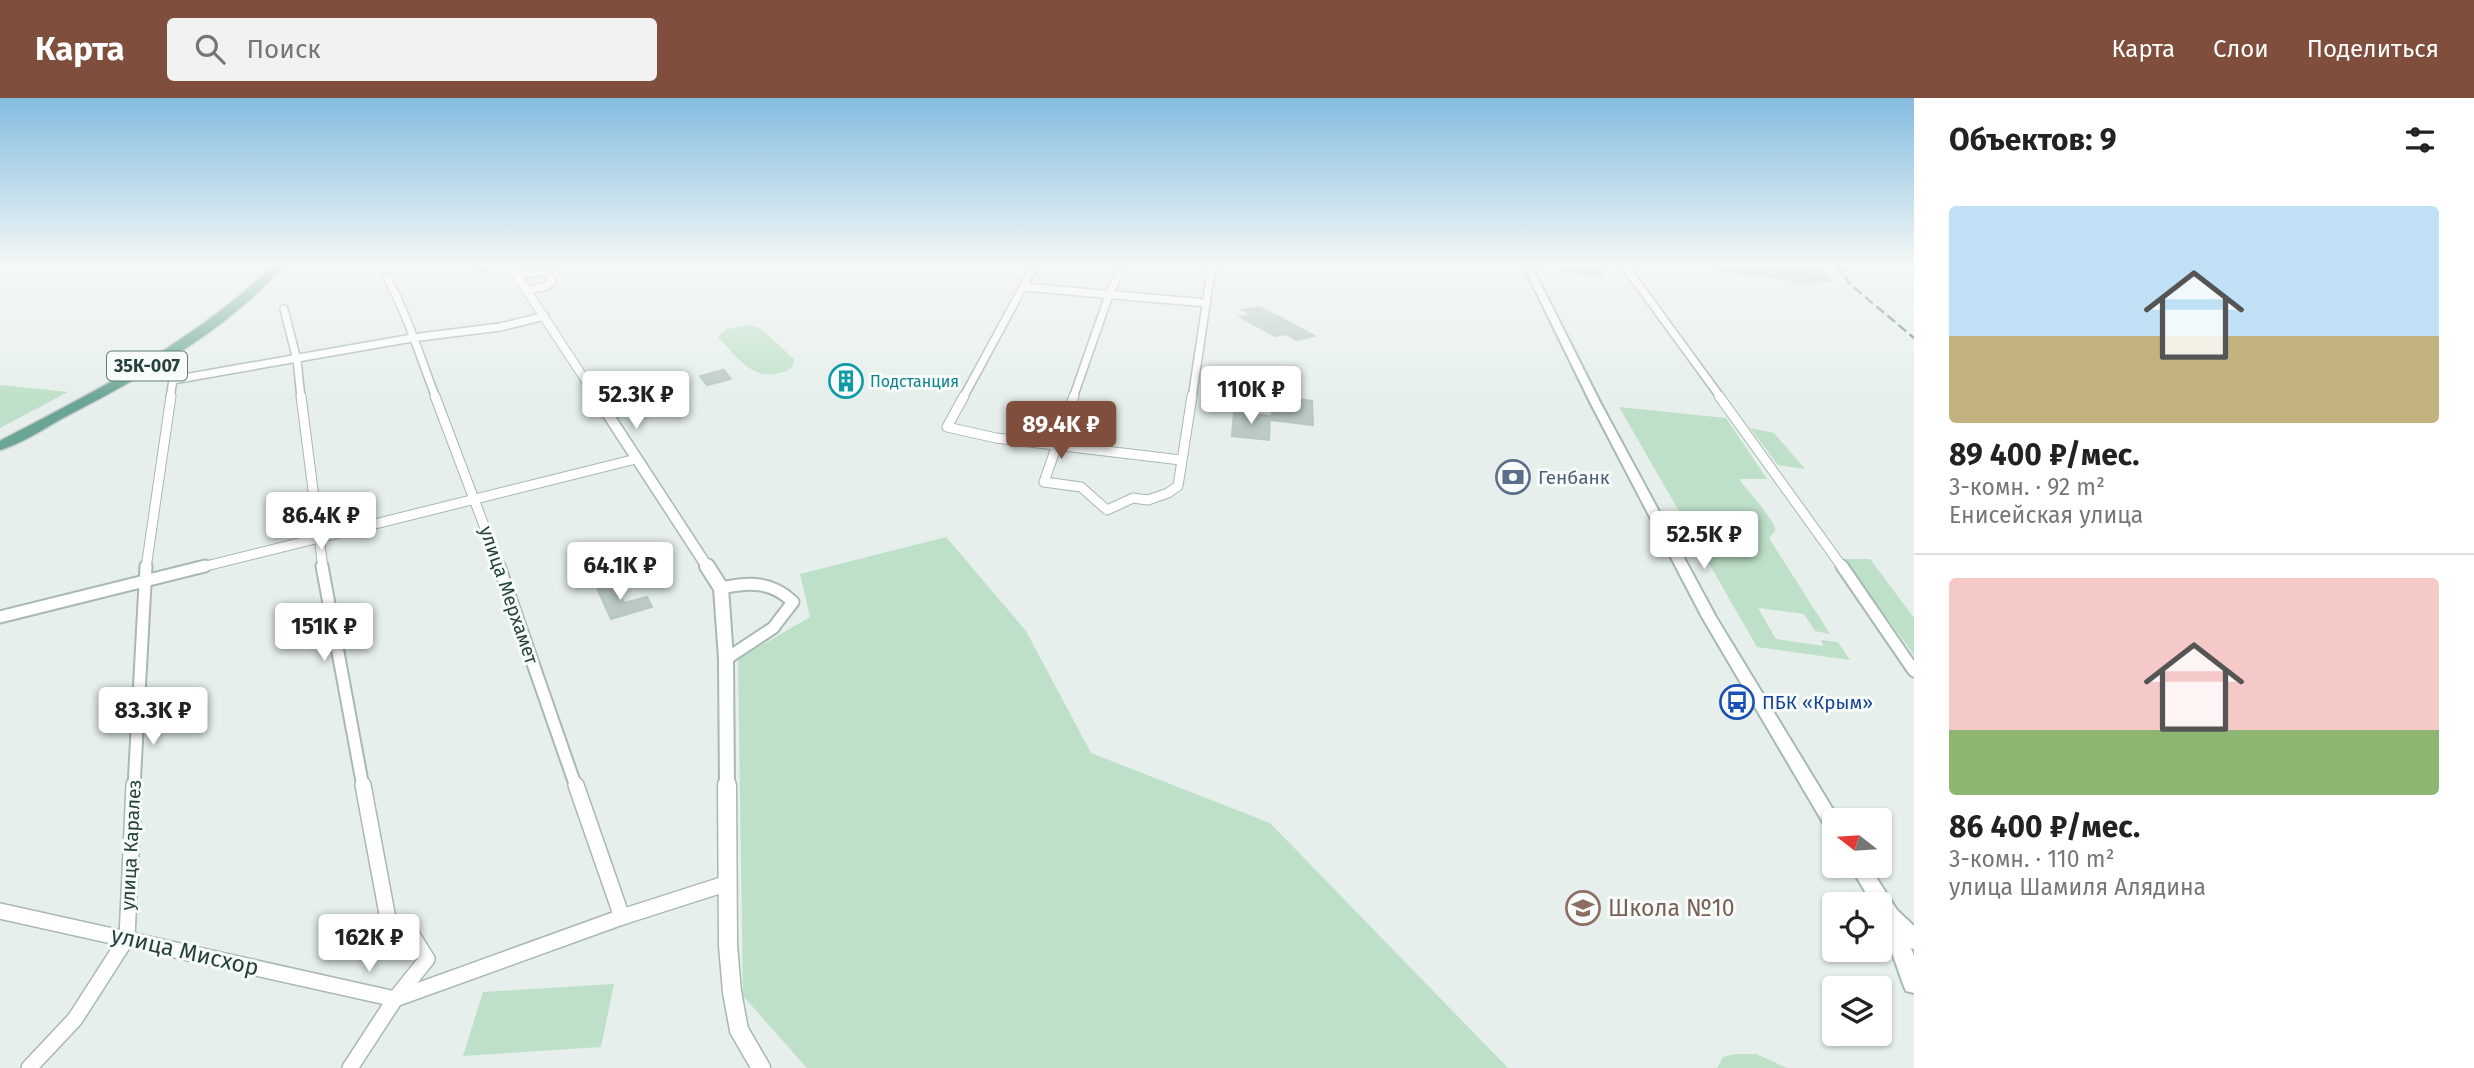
<!DOCTYPE html>
<html lang="ru">
<head>
<meta charset="utf-8">
<style>
	body { margin:0; font-family:"Fira Sans",sans-serif; background:#f2f2f2; color:#222; height:100vh; display:flex; flex-direction:column; font-size:26px; white-space:nowrap }
	* { box-sizing:border-box; margin:0 }
	p { font-size:23px; color:#767676 }
	.icon { flex:none; width:38px; height:38px; fill:none; stroke:currentColor; stroke-width:2; stroke-linecap:round; stroke-linejoin:round }
	.map { position:relative; flex:1; overflow:hidden }
	.sheet { display:flex; flex-direction:column; background:#fff; width:560px }
	.sheet>* { flex:none }
	.needle { width:46px; rotate:287deg }
	.controls { position:absolute; left:1822px; top:710px; display:grid; gap:14px }
	.controls a { display:grid; place-items:center; width:70px; height:70px; border-radius:7px; background:#fff; box-shadow:0 2px 5px #0004; font-size:35px }
	.price { position:absolute; translate:-50% -60px; padding:0 16px; border-radius:7px; background:#fff; color:#222; font-size:23px; line-height:46px; filter:drop-shadow(0 2px 4px #0008) }
	.price::after { content:''; position:absolute; left:50%; top:42px; width:21px; height:16px; margin-left:-10px; background:inherit; clip-path:polygon(0 0,100% 0,50% 100%) }
	.price.on { background:#804e3d; color:#fff }
	ul { padding:0; list-style:none }
	li { display:grid; align-content:center; gap:14px; height:371px; padding:0 35px }
	li+li { border-top:2px solid #e0e0e0 }
	li span { display:grid; place-items:center; height:217px; border-radius:7px; color:#555 }
	li>.icon { margin-inline-start:auto }
	span .icon { width:126px; height:126px; fill:#fffc; stroke-width:1 }
	li b { font-size:30px }
	h2 { display:flex; justify-content:space-between; align-items:center; height:84px; padding:0 35px; font-size:30px }
	header { display:flex; align-items:center; gap:42px; box-sizing:border-box; height:98px; padding:0 35px; background:#804e3d; color:#fff }
	header strong { font-size:33px }
	nav { display:flex; gap:38px; margin-inline-start:auto; font-size:24px }
	.search { width:490px; height:63px; background:#f2f2f2; display:flex; align-items:center; gap:18px; box-sizing:border-box; padding:0 24px; border-radius:7px; color:#767676; font-size:26px }
	main { display:flex; flex:1; min-height:0 }
	.map>svg:first-child { display:block }
</style>
</head>
<body>
<header>
<strong>Карта</strong>
<div class="search"><svg class="icon" aria-label="search" viewBox="0 0 24 24"><circle cx="10" cy="10" r="6"/><path d="M15 15l6 6"/></svg>Поиск</div>
<nav><a>Карта</a><a>Слои</a><a>Поделиться</a></nav>
</header>
<main>
<div class="map">
<svg width="1914" height="970" viewBox="0 0 1914 970">
	<rect width="100%" height="100%" fill="#e6efeb"/>
	<g fill="#bfe0c8">
		<path d="M 749,227 L 760,230 L 794,261 L 792,270 C 756,289 740,262 718,239 L 726,231 Z"/>
		<polygon points="0,287 68,294 0,330"/>
		<path d="M 1619,309 L 1726,320 L 1767,381 L 1739,381 C 1750,396 1770,416 1776,432 L 1769,440 L 1830,536 L 1815,533 L 1804,516 L 1758,510 L 1776,541 L 1823,548 L 1821,542 L 1838,544 L 1850,562 L 1757,549 Z"/>
		<polygon points="1750,330 1774,335 1805,371 1778,367"/>
		<polygon points="946,439 1026,533 1091,655 1270,725 1508,970 807,970 743,898 738,561 810,519 800,476"/>
		<polygon points="1844,461 1870,461 1914,520 1914,557"/>
		<polygon points="614,886 601,949 463,958 483,894"/>
		<polygon points="1735,956 1756,956 1787,970 1717,970 1723,959"/>
	</g>
	<g fill="#bbcac4" stroke="#b8c9c2" stroke-width="2">
		<polygon points="1561,167 1597,167 1604,178 1561,174"/>
		<polygon points="1720,167 1813,167 1832,183 1813,182 1818,186 1792,184 1787,180 1720,174"/>
		<polygon points="1259,209 1279,219 1314,238 1297,242 1286,236 1275,238 1240,219 1251,217 1243,212"/>
		<polygon points="724,272 731,281 707,287 700,278"/>
		<polygon points="1272,298 1312,303 1313,327 1272,322"/>
		<polygon points="1234,314 1270,318 1269,342 1232,338"/>
		<polygon points="615,485 624,505 647,499 652,509 611,521 597,490"/>
	</g>
	<g fill="none" stroke-linecap="round" stroke-linejoin="round">
		<g stroke="#a8b8b2" stroke-width="10">
			<g id="minor-far3">
				<polyline points="480,167 494,171 512,169"/>
				<polyline points="1624,167 1721,300"/>
				<polyline points="516,177 547,173 552,184 545,189 526,192"/>
				<path d="M 387,180 C 408,218 420,259 436,300"/>
				<polyline points="1024,189 1206,205"/>
				<polyline points="284,211 297,262 301,300"/>
				<polyline points="170,300 173,282 412,240 500,229 545,218"/>
				<polyline points="963,300 1035,167"/>
				<polyline points="1073,300 1109,197 1123,167"/>
				<polyline points="1192,300 1212,167"/>
			</g>
		</g>
		<g stroke="#a8b8b2" stroke-width="11">
			<g id="minor-far2">
				<polyline points="301,298 323,470"/>
				<polyline points="435,298 500,470"/>
				<polyline points="964,298 947,329 996,340 1181,362"/>
				<polyline points="1074,298 1044,384 1081,389 1107,412 1133,400 1148,402 1168,395 1178,388 1192,298"/>
				<polyline points="1719,298 1843,470"/>
				<polyline points="146,470 171,298"/>
				<polyline points="198,470 636,361"/>
			</g>
		</g>
		<g stroke="#a8b8b2" stroke-width="15">
			<g id="minor-far1">
				<polyline points="322,468 363,689"/>
				<polyline points="499,468 576,689"/>
				<polyline points="1842,468 1914,573"/>
				<path d="M 721,490 C 749,484 772,483 793,504 L 773,530 L 726,561"/>
				<polyline points="0,519 205,468"/>
				<polyline points="134,689 146,468"/>
			</g>
		</g>
		<g stroke="#a8b8b2" stroke-width="18">
			<g id="minor">
				<polyline points="576,687 622,819"/>
				<polyline points="0,813 395,901 622,819 728,785"/>
				<polyline points="29,970 75,921 127,840 134,687"/>
				<polyline points="350,970 395,901 427,861 410,834 388,821 363,687"/>
			</g>
		</g>
		<g stroke="#a8b8b2" stroke-width="10">
			<polyline id="tertiary-far3" points="510,167 597,300"/>
		</g>
		<g stroke="#a8b8b2" stroke-width="13">
			<polyline id="tertiary-far2" points="596,298 708,470"/>
		</g>
		<g stroke="#a8b8b2" stroke-width="18">
			<polyline id="tertiary-far1" points="707,468 721,490 726,561 727,689"/>
		</g>
		<g stroke="#a8b8b2" stroke-width="21">
			<polyline id="tertiary" points="727,687 728,847 732,894 739,932 761,970"/>
		</g>
		<g stroke="#a4bbb3" stroke-width="4">
			<g id="secondary">
				<polygon points="1523,167 1531,167 1601,306 1716,519 1840,723 1834,723 1834,735 1828,733 1702,519 1591,306"/>
				<polygon points="1850,768 1869,768 1897,812 1914,828 1914,851 1911,850 1914,858 1914,895 1906,893 1903,886 1880,820 1880,807 1873,807"/>
			</g>
		</g>
		<g stroke="#c2cac8" stroke-width="3">
			<path id="primary" d="M 274,167 L 284,167 C 225,235 141,279 63,320 C 43,331 21,346 0,352 L 0,343 C 98,292 194,244 274,167 Z"/>
		</g>
		<use href="#minor-far3" stroke="#fff" stroke-width="7"/>
		<use href="#minor-far2" stroke="#fff" stroke-width="9"/>
		<use href="#minor-far1" stroke="#fff" stroke-width="11"/>
		<use href="#minor" stroke="#fff" stroke-width="15"/>
		<use href="#tertiary-far3" stroke="#fff" stroke-width="8"/>
		<use href="#tertiary-far2" stroke="#fff" stroke-width="10"/>
		<use href="#tertiary-far1" stroke="#fff" stroke-width="14"/>
		<use href="#tertiary" stroke="#fff" stroke-width="18"/>
		<use href="#secondary" fill="#fff" fill-rule="evenodd"/>
		<use href="#primary" fill="#6aa596" fill-rule="evenodd"/>
		<polyline stroke="#5f7d75" stroke-width="2.5" stroke-dasharray="10 4.5" stroke-linecap="butt" points="1836,167 1851,187 1914,240"/>
	</g>
	<linearGradient id="sky" x2="0" y2="1"><stop stop-color="#84bce0"/><stop offset="0.55" stop-color="#f4f8f6"/><stop offset="1" stop-color="#f4f8f6" stop-opacity="0"/></linearGradient>
	<rect width="1914" height="303" fill="url(#sky)"/>
	<defs>
		<g id="building-ring" transform="scale(1.75)"><circle r="9.5" fill="#f7fbf9" stroke="#0f9aa8" stroke-width="1.5"/><path d="M-4-6H4V6H1V3H-1V6H-4ZM-2.5-4.3h1.7v1.8h-1.7ZM.8-4.3h1.7v1.8H.8ZM-2.5-1h1.7V.8h-1.7ZM.8-1h1.7V.8H.8Z" fill="#0f9aa8"/></g>
		<g id="bank-ring" transform="scale(1.75)"><circle r="9.5" fill="#f7fbf9" stroke="#5c6f8a" stroke-width="1.5"/><path d="M-6-4H6V4H-6ZM0-2.3a2.3 2.3 0 1 0 0 4.6a2.3 2.3 0 1 0 0-4.6Z" fill="#5c6f8a"/></g>
		<g id="bus-ring" transform="scale(1.75)"><circle r="9.5" fill="#f7fbf9" stroke="#1a4fb4" stroke-width="1.5"/><path d="M-5-6H5V4H4V6H2V4H-2V6H-4V4H-5ZM-3.5-4V0h7V-4ZM-3.5 1.2v1.5H-2V1.2ZM2 1.2v1.5H3.5V1.2Z" fill="#1a4fb4"/></g>
		<g id="school-ring" transform="scale(1.75)"><circle r="9.5" fill="#f7fbf9" stroke="#8d6e63" stroke-width="1.5"/><path d="M0-5L7-2L0 1L-7-2ZM-4 1L0 2.5L4 1V4Q0 6-4 4Z" fill="#8d6e63"/></g>
	</defs>
	<g fill-rule="evenodd">
		<use href="#building-ring" x="846" y="283"/>
		<use href="#bank-ring" x="1513" y="379"/>
		<use href="#bus-ring" x="1737" y="604"/>
		<use href="#school-ring" x="1583" y="810"/>
	</g>
	<g text-anchor="middle" dominant-baseline="central" stroke-width="6" stroke-linejoin="round" paint-order="stroke">
		<g font-size="16" fill="#0d838f" stroke="#f7fbf9" text-anchor="start">
			<text x="870" y="283">Подстанция</text>
		</g>
		<rect fill="#f7fbf9" stroke="#637a73" stroke-width="2" x="107" y="253.5" width="80" height="29" rx="5"/>
		<g font-size="18" font-weight="bold" fill="#24423a">
			<text x="147" y="268">35К-007</text>
		</g>
		<g font-size="19" fill="#4e5e75" stroke="#f7fbf9" text-anchor="start">
			<text x="1538" y="379">Генбанк</text>
		</g>
		<g font-size="19" fill="#24423a" stroke="#f7fbf9">
			<text transform="translate(509 497) rotate(71)">улица Мерхамет</text>
			<text transform="translate(131 747) rotate(-87)">улица Каралез</text>
		</g>
		<g font-size="19" fill="#164399" stroke="#f7fbf9" text-anchor="start">
			<text x="1762" y="604">ПБК «Крым»</text>
		</g>
		<g font-size="23" fill="#785e54" stroke="#f7fbf9" text-anchor="start">
			<text x="1608" y="810">Школа №10</text>
		</g>
		<g font-size="23" fill="#24423a" stroke="#f7fbf9">
			<text transform="translate(185 853) rotate(13)">улица Мисхор</text>
		</g>
	</g>
</svg>
<div class="controls">
<a><svg class="needle" viewBox="-14 -14 28 28"><path d="M0-13l5 13h-10z" fill="#e53935"/><path d="M0 13l5-13h-10z" fill="#767676"/></svg></a>
<a><svg class="icon" aria-label="locate" viewBox="0 0 24 24"><circle cx="12" cy="12" r="6"/><path d="M12 2v4M12 18v4M2 12h4M18 12h4"/></svg></a>
<a><svg class="icon" aria-label="layers" viewBox="0 0 24 24"><path d="M12 4l9 5-9 5-9-5zM3 14l9 5 9-5"/></svg></a>
</div>
<b class="price" style="left:1251px;top:328px">110K ₽</b>
<b class="price" style="left:636px;top:333px">52.3K ₽</b>
<b class="price on" style="left:1061px;top:363px">89.4K ₽</b>
<b class="price" style="left:321px;top:454px">86.4K ₽</b>
<b class="price" style="left:1704px;top:473px">52.5K ₽</b>
<b class="price" style="left:620px;top:504px">64.1K ₽</b>
<b class="price" style="left:324px;top:565px">151K ₽</b>
<b class="price" style="left:153px;top:649px">83.3K ₽</b>
<b class="price" style="left:369px;top:876px">162K ₽</b>
</div>
<section class="sheet">
<h2>Объектов: 9<svg class="icon" aria-label="filters" viewBox="0 0 24 24"><path d="M4 7h16M4 17h16"/><circle cx="9" cy="7" r="2"/><circle cx="15" cy="17" r="2"/></svg></h2>
<ul>
<li><span style="background:linear-gradient(#bfe0f5 60%,#c2b280 0)"><svg class="icon" aria-label="home" viewBox="0 0 24 24"><path d="M3 11l9-7 9 7M6 9v11h12V9"/></svg></span><div><b>89 400 ₽/мес.</b><p>3-комн. · 92 m²</p><p>Енисейская улица</p></div></li>
<li><span style="background:linear-gradient(#f6c9c9 70%,#8fb573 0)"><svg class="icon" aria-label="home" viewBox="0 0 24 24"><path d="M3 11l9-7 9 7M6 9v11h12V9"/></svg></span><div><b>86 400 ₽/мес.</b><p>3-комн. · 110 m²</p><p>улица Шамиля Алядина</p></div></li>
</ul>
</section>
</main>
</body>
</html>
